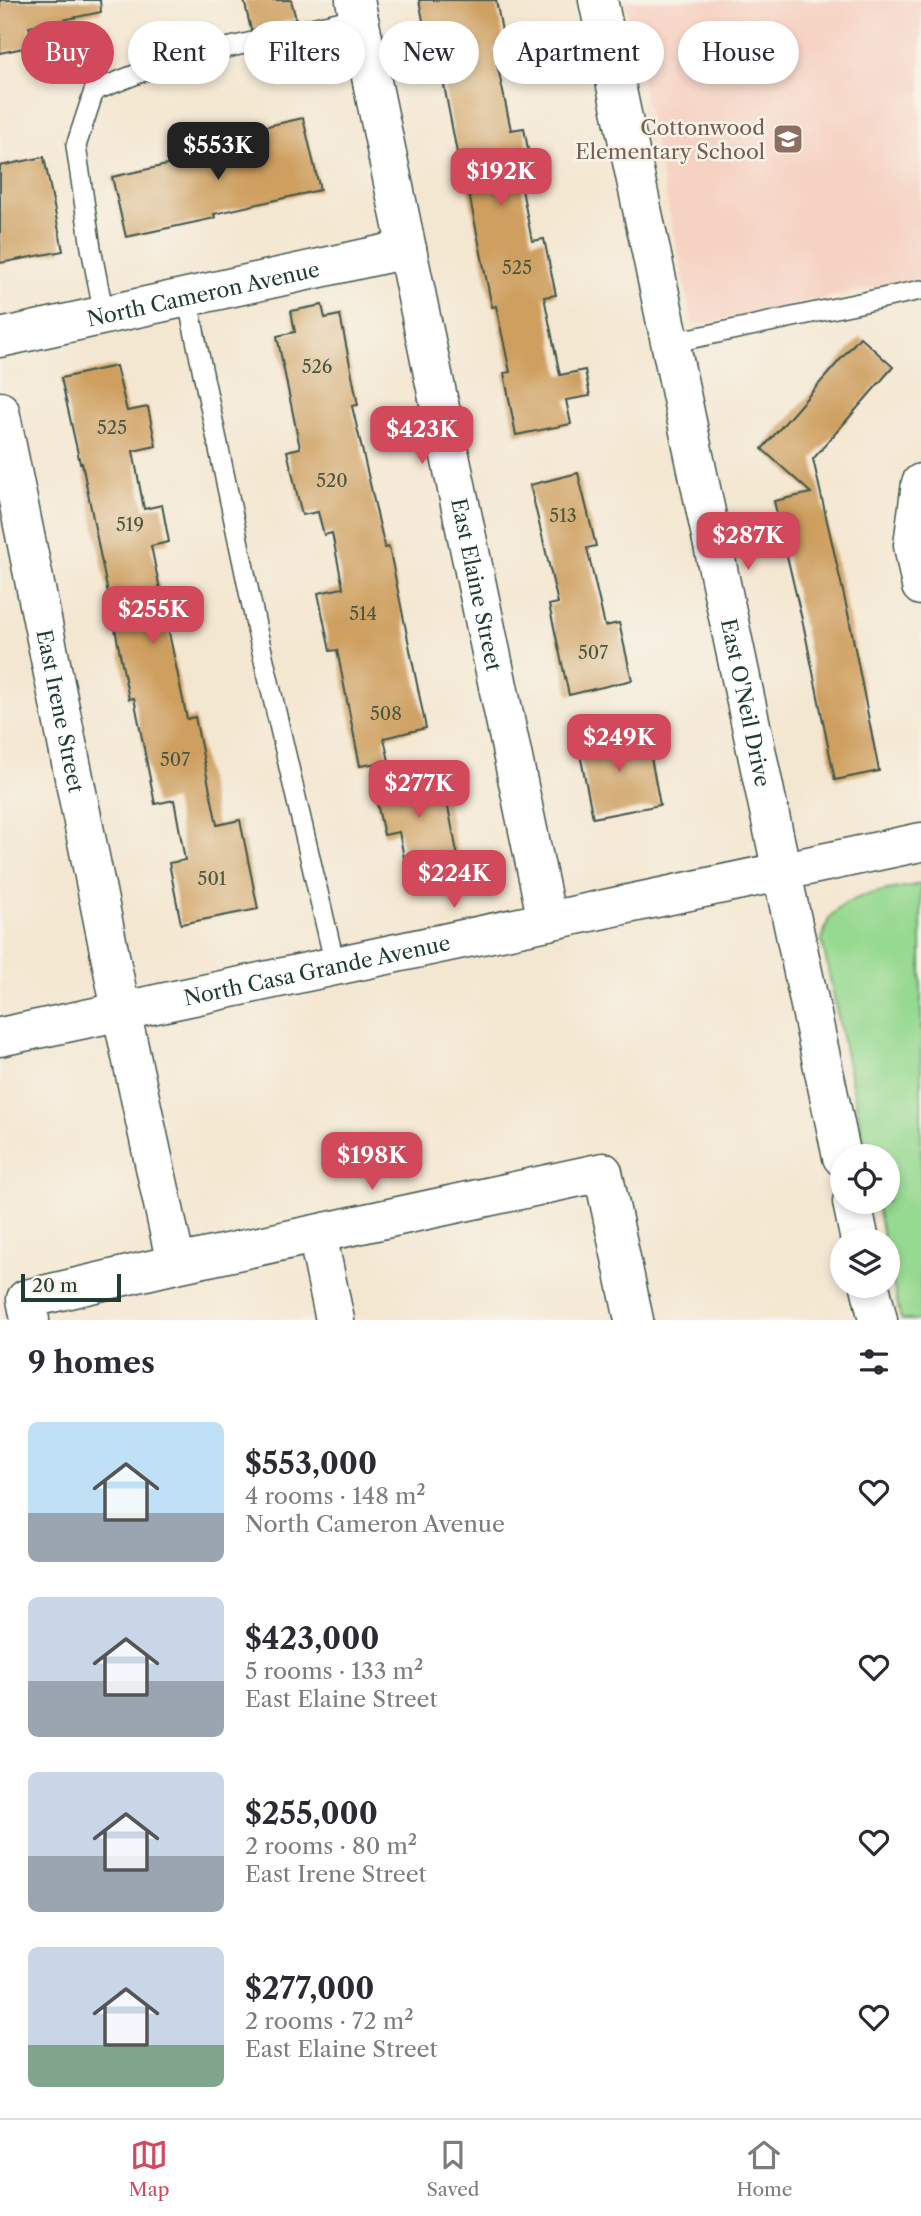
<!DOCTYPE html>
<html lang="en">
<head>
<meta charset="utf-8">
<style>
	body { margin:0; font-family:"Libre Caslon Text",serif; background:#f2f2f3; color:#2b2b33; height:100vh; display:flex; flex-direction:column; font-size:26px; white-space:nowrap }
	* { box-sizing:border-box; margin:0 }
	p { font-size:23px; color:#7c7c81 }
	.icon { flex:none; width:38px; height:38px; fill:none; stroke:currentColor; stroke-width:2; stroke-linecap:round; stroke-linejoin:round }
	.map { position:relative; height:1320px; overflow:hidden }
	.details { display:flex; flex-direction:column; background:#fff; flex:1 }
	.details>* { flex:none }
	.top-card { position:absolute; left:21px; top:21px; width:880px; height:63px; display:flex; gap:14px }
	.controls { position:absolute; left:830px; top:1144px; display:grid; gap:14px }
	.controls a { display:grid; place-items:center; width:70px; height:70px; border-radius:50%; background:#fff; box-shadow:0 4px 10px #0003; font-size:35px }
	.scale { position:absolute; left:21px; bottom:18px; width:100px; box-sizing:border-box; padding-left:7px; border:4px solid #1f3d34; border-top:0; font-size:19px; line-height:24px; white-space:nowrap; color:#1f3d34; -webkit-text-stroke:5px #f7f3e8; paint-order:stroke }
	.price { position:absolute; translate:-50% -60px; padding:0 16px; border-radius:14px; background:#d1495b; color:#fff; font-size:23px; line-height:46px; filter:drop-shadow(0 2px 4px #0008) }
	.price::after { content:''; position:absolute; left:50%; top:42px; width:21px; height:16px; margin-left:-10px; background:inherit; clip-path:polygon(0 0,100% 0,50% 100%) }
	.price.selected { background:#222; color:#fff }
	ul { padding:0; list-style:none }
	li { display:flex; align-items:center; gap:21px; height:175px; padding:0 28px }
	li span { display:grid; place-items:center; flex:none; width:196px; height:140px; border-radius:10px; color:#555 }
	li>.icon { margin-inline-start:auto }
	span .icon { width:84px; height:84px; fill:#fffc; stroke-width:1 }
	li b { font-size:30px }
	h2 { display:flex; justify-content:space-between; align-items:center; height:84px; padding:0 28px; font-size:30px }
	.chip { padding:0 24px; border-radius:32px; background:#fff; box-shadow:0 4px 10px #0003; font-size:24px; line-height:63px }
	.chip.selected { background:#d1495b; color:#fff }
	.dock { display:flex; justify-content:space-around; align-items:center; height:98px; border-top:2px solid #e1e1e2; background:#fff; font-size:19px; color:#7c7c81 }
	.dock a { display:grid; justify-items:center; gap:4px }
	.dock .selected { color:#d1495b }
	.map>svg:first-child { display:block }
</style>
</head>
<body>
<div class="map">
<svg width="921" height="1320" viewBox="0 0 921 1320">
	<rect width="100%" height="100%" fill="#f7f3e8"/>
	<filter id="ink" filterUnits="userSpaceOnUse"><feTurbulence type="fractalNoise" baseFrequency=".0143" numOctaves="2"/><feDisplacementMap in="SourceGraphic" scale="14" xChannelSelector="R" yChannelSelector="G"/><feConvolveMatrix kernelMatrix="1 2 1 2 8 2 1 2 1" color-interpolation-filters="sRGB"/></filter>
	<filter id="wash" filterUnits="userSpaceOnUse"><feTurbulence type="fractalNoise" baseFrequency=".00686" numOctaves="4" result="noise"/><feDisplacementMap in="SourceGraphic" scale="28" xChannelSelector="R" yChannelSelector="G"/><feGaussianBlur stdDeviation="1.57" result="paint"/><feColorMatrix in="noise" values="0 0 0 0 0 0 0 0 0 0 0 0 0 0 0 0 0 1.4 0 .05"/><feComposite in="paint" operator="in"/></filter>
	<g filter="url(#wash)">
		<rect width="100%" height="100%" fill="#f4e7d1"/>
		<polygon fill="#f6d2c3" points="625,0 921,0 921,278 693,326"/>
		<path fill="#96d990" stroke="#5a8b62" stroke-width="2" d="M 921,884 L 921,1320 L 901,1320 L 887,1256 L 887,1241 L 884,1241 L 876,1202 L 887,1202 L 887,1157 L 867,1157 L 822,940 C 824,934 826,925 829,919 C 847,892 893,890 921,884 Z"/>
		<g id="blocks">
			<g fill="#ce9f5f">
				<polygon points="0,0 100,0 101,12 29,27 33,46 0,53"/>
				<polygon points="244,0 291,0 296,19 251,30"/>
				<polygon points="419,0 496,0 505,47 494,49 511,130 524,128 532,171 519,174 532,241 544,239 556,295 544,297 560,375 585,370 590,396 566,400 571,424 516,435 504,373 510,372 496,306 492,307 467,184 463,184 439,59 431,61"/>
				<polygon points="303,118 320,190 214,214 215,218 126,237 112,177 267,143 263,127"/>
				<polygon points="44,157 63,251 0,263 0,166"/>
				<polygon points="322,305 325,318 340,315 358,405 352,406 385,548 389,547 426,728 384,738 389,761 360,766 337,650 330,651 318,593 343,588 332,533 324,535 318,512 302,515 287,451 300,448 277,336 295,332 291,311"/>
				<polygon points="860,337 893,367 813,459 849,618 879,771 835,780 804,628 774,501 811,493 762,449"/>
				<polygon points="116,366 127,411 148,407 156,446 133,451 144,509 162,505 169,542 151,546 187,719 195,717 217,825 240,820 258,909 181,924 169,863 185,860 174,800 155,804 134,698 129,699 82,463 80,463 61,378"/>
				<polygon points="578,473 596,546 587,548 605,626 619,623 632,680 569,695 549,605 558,603 530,485"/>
				<polygon points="646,731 660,805 593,818 578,744"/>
				<polygon points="441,772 459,862 407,873 399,832 384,835 373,785"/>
			</g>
		</g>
	</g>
	<g filter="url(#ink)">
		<use href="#blocks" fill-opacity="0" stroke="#3f564c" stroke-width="2"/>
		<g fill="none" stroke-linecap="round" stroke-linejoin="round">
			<g stroke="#3f564c" stroke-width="22">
				<g id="lane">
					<polyline points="187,297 257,630 335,965"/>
					<polyline points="104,315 91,248 76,146 94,91 167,62 359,17"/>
					<polyline points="670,343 921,290"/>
				</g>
			</g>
			<g stroke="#3f564c" stroke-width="41">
				<g id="street">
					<path id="s1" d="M 355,0 L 547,921"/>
					<path id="s2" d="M 0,338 L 407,249"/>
					<path id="s3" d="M 0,411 L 121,1010 L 176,1264"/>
					<polyline points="921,483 913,545 921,586"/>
					<path id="s4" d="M 0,1037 L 921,842"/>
					<polyline points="317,1234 335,1320"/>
					<polyline points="30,1320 26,1299 176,1264 603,1172 634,1320"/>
				</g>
			</g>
			<g stroke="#3f564c" stroke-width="41">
				<g id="secondary">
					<path id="s5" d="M 598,0 L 842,1157"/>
					<polyline points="852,1202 860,1241"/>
					<polyline points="870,1286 878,1320"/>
				</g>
			</g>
			<use href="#lane" stroke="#fff" stroke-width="19"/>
			<use href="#street" stroke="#fff" stroke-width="38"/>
			<use href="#secondary" stroke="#fff" stroke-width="38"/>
		</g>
	</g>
	<defs>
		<g id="school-square" transform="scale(1.575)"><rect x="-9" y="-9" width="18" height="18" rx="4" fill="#8d6e63" stroke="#f7f3e8"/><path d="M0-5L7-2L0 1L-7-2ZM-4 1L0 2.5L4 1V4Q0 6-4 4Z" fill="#fff"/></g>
	</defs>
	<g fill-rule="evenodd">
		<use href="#school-square" x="788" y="139"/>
	</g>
	<g text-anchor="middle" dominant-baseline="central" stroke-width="5" stroke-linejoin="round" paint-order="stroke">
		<g font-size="18" fill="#4b563f">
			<text x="517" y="268">525</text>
			<text x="317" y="367">526</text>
			<text x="112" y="428">525</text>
			<text x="332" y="481">520</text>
			<text x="563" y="516">513</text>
			<text x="130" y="525">519</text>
			<text x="363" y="614">514</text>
			<text x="593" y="653">507</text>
			<text x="386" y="714">508</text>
			<text x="175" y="760">507</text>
			<text x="212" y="879">501</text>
		</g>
		<g font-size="21" fill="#785e54" stroke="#f7f3e8" text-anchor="end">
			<text x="765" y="127">Cottonwood<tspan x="765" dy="24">Elementary School</tspan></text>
		</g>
		<g font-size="21" fill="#1f3d34" stroke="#f7f3e8">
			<text stroke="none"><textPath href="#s2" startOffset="208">North Cameron Avenue</textPath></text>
			<text stroke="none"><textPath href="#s1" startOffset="597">East Elaine Street</textPath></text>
			<text stroke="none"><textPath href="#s5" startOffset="718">East O'Neil Drive</textPath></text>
			<text stroke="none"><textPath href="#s3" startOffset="306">East Irene Street</textPath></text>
			<text stroke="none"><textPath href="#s4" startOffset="324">North Casa Grande Avenue</textPath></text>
		</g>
	</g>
</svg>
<div class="controls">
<a><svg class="icon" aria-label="locate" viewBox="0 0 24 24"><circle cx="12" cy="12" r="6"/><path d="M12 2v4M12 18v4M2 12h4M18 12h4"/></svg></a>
<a><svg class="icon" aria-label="layers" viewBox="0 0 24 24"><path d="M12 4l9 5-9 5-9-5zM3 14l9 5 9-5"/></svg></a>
</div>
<div class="scale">20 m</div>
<b class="price selected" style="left:218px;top:182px">$553K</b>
<b class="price" style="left:501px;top:208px">$192K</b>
<b class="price" style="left:422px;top:466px">$423K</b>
<b class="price" style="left:748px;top:572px">$287K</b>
<b class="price" style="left:153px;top:646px">$255K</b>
<b class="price" style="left:619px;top:774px">$249K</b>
<b class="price" style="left:419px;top:820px">$277K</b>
<b class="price" style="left:454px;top:910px">$224K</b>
<b class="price" style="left:372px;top:1192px">$198K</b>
<div class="top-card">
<a class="chip selected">Buy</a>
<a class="chip">Rent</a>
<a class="chip">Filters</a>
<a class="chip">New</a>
<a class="chip">Apartment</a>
<a class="chip">House</a>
</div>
</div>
<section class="details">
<h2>9 homes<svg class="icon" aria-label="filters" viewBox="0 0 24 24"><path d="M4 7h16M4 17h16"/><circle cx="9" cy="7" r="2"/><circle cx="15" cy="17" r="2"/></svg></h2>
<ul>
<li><span style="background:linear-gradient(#bfe0f5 65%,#9aa5b1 0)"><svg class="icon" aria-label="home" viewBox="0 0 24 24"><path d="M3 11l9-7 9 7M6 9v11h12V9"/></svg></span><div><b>$553,000</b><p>4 rooms · 148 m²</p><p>North Cameron Avenue</p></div><svg class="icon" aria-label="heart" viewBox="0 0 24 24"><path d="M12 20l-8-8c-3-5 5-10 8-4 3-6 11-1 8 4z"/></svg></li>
<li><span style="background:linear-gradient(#c9d6e8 60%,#9aa5b1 0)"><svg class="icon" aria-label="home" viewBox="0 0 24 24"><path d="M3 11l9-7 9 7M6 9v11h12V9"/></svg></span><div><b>$423,000</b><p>5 rooms · 133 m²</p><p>East Elaine Street</p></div><svg class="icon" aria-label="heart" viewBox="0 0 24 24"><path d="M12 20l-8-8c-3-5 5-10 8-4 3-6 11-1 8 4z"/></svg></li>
<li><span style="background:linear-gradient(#c9d6e8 60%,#9aa5b1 0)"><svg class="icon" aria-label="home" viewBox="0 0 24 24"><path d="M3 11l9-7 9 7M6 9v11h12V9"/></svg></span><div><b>$255,000</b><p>2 rooms · 80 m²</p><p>East Irene Street</p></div><svg class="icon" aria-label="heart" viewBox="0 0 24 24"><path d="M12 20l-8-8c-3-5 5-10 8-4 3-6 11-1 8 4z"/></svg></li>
<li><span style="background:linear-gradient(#c9d6e8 70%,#7fa58c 0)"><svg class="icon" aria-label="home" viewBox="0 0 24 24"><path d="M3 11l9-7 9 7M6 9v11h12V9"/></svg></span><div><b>$277,000</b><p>2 rooms · 72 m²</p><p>East Elaine Street</p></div><svg class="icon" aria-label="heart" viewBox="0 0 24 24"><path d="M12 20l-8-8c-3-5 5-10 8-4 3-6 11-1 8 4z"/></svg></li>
</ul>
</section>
<nav class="dock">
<a class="selected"><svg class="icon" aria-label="map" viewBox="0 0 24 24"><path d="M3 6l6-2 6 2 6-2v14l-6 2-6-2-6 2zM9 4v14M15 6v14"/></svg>Map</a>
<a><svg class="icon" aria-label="saved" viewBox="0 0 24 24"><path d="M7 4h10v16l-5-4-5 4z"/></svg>Saved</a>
<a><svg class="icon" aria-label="home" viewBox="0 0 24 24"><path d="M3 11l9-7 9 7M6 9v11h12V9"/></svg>Home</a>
</nav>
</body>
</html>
